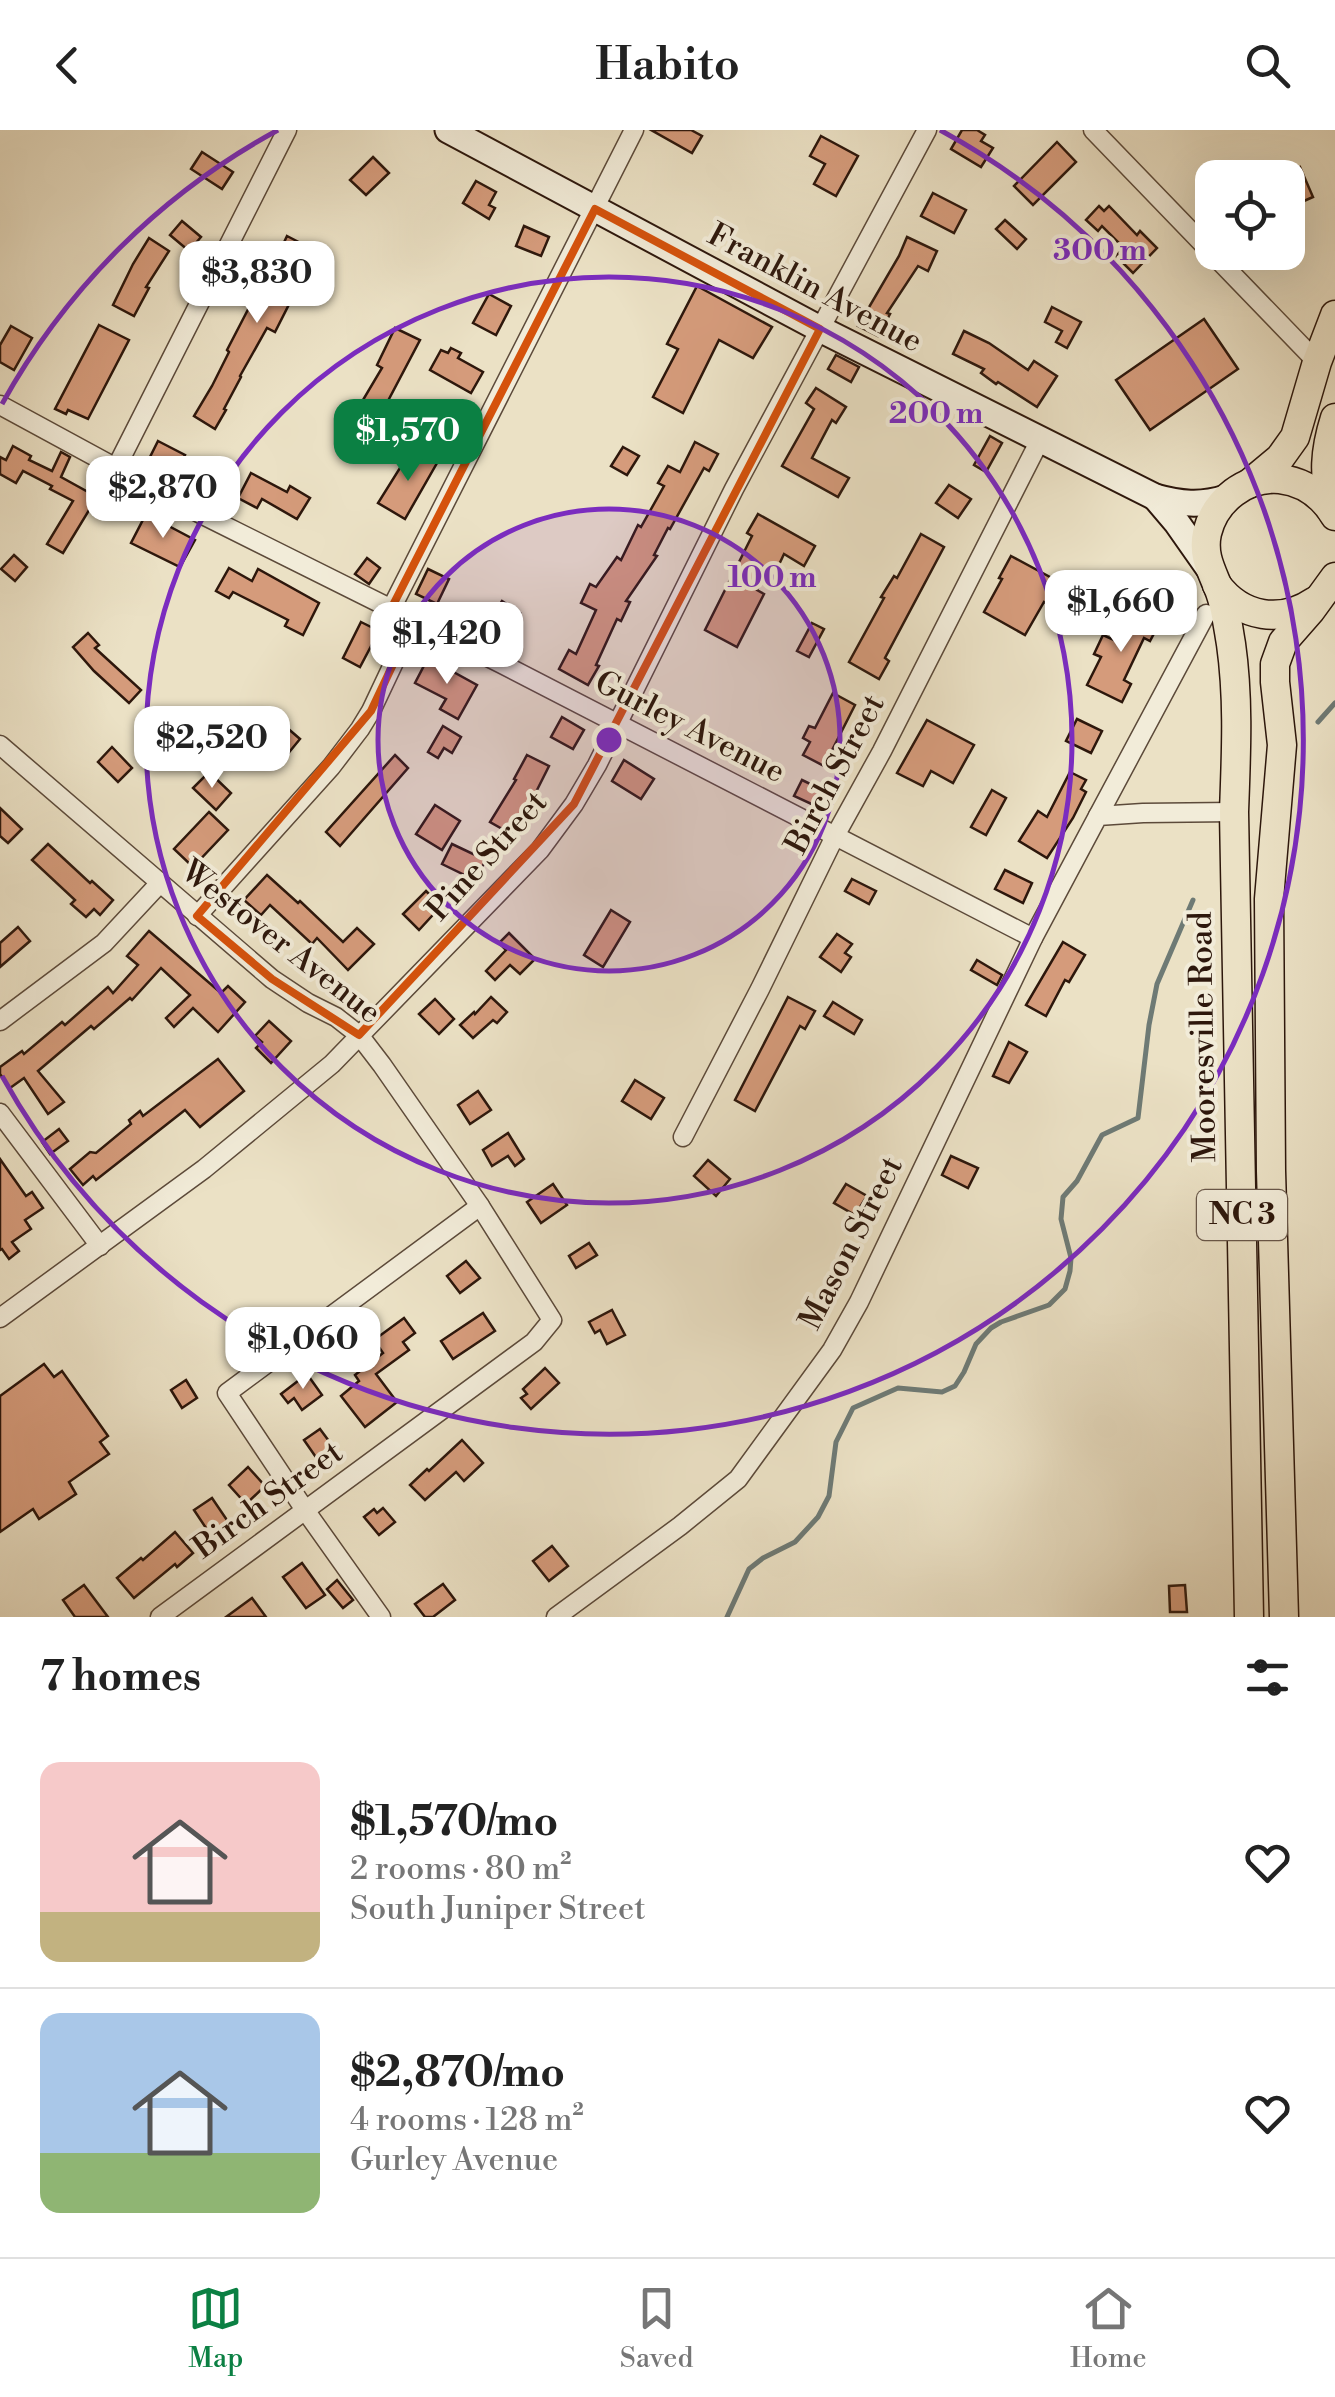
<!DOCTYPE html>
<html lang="en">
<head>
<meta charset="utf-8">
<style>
	body { margin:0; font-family:"Libre Bodoni",serif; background:#f6f6f6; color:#222; height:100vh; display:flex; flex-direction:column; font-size:38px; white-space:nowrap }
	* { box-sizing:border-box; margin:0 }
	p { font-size:32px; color:#767676 }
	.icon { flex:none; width:55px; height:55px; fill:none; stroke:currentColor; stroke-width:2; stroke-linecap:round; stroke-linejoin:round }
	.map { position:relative; height:1487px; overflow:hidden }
	.sheet { display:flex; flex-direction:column; background:#fff; flex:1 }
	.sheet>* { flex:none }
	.tools { position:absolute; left:1195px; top:30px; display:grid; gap:20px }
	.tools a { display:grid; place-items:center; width:110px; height:110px; border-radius:20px; background:#fff; box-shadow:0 10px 40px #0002; font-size:50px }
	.price { position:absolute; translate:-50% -85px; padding:0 22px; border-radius:20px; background:#fff; color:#222; font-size:32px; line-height:65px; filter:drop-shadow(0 2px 5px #0008) }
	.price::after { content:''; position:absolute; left:50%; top:60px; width:30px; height:22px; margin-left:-15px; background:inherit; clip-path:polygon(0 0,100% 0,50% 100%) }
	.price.current { background:#0b8043; color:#fff }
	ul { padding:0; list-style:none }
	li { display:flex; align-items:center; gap:30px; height:250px; padding:0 40px }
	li+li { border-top:2px solid #e0e0e0 }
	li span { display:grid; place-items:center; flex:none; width:280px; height:200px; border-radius:20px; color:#555 }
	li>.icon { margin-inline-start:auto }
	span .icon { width:120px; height:120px; fill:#fffc; stroke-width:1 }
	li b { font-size:42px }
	h2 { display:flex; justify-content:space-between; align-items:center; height:120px; padding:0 40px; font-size:42px }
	header { display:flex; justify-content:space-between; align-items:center; height:130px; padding:0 40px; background:#fff; font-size:45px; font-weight:600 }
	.tabs { display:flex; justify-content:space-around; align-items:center; height:140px; border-top:2px solid #e0e0e0; background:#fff; font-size:28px; color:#767676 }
	.tabs a { display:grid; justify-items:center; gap:5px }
	.tabs .current { color:#0b8043 }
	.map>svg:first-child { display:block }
</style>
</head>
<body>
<header><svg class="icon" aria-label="back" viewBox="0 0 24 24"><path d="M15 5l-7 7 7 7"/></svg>Habito<svg class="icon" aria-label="search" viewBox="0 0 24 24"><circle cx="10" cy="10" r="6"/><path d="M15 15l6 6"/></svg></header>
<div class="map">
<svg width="1335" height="1487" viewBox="0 0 1335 1487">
	<rect width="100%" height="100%" fill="#ebe1c5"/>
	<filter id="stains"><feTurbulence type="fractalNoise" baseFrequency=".002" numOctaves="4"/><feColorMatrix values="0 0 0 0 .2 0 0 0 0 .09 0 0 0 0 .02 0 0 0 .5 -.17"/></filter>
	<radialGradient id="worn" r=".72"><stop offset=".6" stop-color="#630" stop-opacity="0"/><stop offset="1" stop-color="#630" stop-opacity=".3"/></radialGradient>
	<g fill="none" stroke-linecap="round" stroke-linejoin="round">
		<g stroke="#6e7a75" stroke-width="5">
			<polyline points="1318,592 1335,573"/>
			<polyline points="727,1487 749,1439 763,1428 795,1412 818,1387 829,1366 836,1312 853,1278 898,1258 942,1262 955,1256 964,1242 976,1214 991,1198 1001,1192 1049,1175 1065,1159 1070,1141 1071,1128 1061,1089 1063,1067 1077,1051 1102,1005 1138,988 1149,895 1157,854 1193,770"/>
		</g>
	</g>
	<g fill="#d59b7b" stroke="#2d170c" stroke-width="2.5">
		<polygon points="651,0 691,0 702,6 692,23"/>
		<polygon points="962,0 977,0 985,5 981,11 993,18 981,37 951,19"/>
		<polygon points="821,6 858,26 836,66 814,54 825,34 810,26"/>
		<polygon points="1057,12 1076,32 1033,75 1014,56"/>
		<polygon points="202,22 233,42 222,59 191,39"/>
		<polygon points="373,27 389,43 366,65 350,50"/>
		<polygon points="1300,37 1313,67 1288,78 1288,43"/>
		<polygon points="476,51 496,62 489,75 495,78 489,89 463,73"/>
		<polygon points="933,63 966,80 954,103 921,86"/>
		<polygon points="1099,76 1104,81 1109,76 1137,105 1140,101 1157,118 1133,143 1116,126 1124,118 1102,96 1098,101 1086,90"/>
		<polygon points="1005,90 1026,109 1017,119 996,99"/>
		<polygon points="182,91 201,107 189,121 170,105"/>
		<polygon points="524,96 549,107 541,126 516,116"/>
		<polygon points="287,106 316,121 275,202 267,198 240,246 241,247 224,279 226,280 215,299 194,286 212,256 229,222 227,220 255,166 258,168"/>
		<polygon points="907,107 937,121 928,141 918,136 887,183 890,184 878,206 858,196 899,126"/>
		<polygon points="149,108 169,121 146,157 149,158 134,186 113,175 133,134"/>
		<polygon points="697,156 772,197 753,228 719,210 683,283 653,267 678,219 667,214"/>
		<polygon points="489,164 511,176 496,205 473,193"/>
		<polygon points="1052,177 1081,192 1067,218 1056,212 1062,201 1045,192"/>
		<polygon points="1204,189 1238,239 1150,300 1116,250"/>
		<polygon points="99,195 129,210 88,289 68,280 66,284 55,279"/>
		<polygon points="11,196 32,208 14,240 0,232 0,215"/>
		<polygon points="395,198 420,210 380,286 360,275 382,238 377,235"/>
		<polygon points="964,201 989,213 1028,240 1034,231 1057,246 1037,277 998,252 996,254 981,243 984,239 953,224"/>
		<polygon points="451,218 461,223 458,228 483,242 471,263 430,240 441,220 448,223"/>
		<polygon points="836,225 859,237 851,252 828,239"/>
		<polygon points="816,258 846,277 836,293 832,290 812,328 849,348 838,367 782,336 814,279 806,273"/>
		<polygon points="432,275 455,287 446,305 423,293"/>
		<polygon points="990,306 1002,313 986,342 974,335"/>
		<polygon points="158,311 185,325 175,343 149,329"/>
		<polygon points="695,312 718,324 709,341 704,338 670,399 668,398 654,425 657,426 626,471 630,472 621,491 617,489 596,535 599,536 588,555 559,539 569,520 576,524 596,480 581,473 590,454 596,457 617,427 621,430 638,395 641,397 664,356 658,353 668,336 680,342"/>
		<polygon points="13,316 31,326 29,330 52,341 61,322 70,327 61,347 97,367 63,423 47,414 73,371 50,359 52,356 23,341 16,353 0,344 0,327 6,330"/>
		<polygon points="623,317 639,326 627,345 611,336"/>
		<polygon points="409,318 437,333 405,389 378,373 400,338"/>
		<polygon points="251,343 287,362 290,356 310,368 297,389 262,369 257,378 238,368"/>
		<polygon points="949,355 971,369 958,388 936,373"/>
		<polygon points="146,384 195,410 180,437 131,413"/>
		<polygon points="758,384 815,416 804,436 784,424 776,441 768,438 757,460 764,464 737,517 705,500 752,406 747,403"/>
		<polygon points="921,404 944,417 885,528 889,531 879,549 849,532 884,468 881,467 894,446 897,448"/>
		<polygon points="14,425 27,437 15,451 1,439"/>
		<polygon points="1011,426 1061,453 1049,475 1044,472 1025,505 984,482 1002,449 999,448"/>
		<polygon points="367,428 380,438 369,454 355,444"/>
		<polygon points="229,438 252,451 258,439 319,473 303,505 285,496 288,490 233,462 229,468 216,461"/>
		<polygon points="428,439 449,449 437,474 416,464"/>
		<polygon points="502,471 520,483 498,516 480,504"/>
		<polygon points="1134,478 1160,492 1150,511 1144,508 1124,550 1131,554 1122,572 1087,555 1101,527 1094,524 1103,505 1116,511"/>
		<polygon points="361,492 379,501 360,537 343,528"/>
		<polygon points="812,493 824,499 809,527 797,521"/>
		<polygon points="88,503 99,515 95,518 141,560 129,573 94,541 73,517"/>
		<polygon points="428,528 477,555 458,589 440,579 446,569 415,553"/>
		<polygon points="833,563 855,575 824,636 803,625 810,612 803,608 809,596 815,598"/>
		<polygon points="562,587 584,600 573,619 551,607"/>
		<polygon points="1077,589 1102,601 1091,623 1066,611"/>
		<polygon points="278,590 300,609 286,626 264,607"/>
		<polygon points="927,590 974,615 953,653 931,641 923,656 897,643"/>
		<polygon points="443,596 461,607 452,623 444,618 438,628 428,622"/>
		<polygon points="112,617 132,638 118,652 98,632"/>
		<polygon points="395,625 408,638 340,716 326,702"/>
		<polygon points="527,625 549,636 528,678 511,704 490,692 516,650 514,649"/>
		<polygon points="624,630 654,649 641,669 612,651"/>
		<polygon points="209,642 231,663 216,680 193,658"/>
		<polygon points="1070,642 1086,650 1081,659 1086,662 1073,688 1047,728 1019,711 1038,681 1047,687"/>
		<polygon points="802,650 825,661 818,677 794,666"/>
		<polygon points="992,660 1006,668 986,705 971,697"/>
		<polygon points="435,675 460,691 442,720 416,704"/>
		<polygon points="0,678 22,699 8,713 0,706"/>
		<polygon points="209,682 228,700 193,737 174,719"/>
		<polygon points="48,714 90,753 92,751 113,770 100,785 94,779 86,787 71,774 75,770 32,730"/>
		<polygon points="452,714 473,724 475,719 488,726 475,750 442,734"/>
		<polygon points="1005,740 1032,753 1023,773 995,759"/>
		<polygon points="267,745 298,773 300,771 343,812 357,798 374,814 348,840 317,808 312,814 270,775 261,785 244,770"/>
		<polygon points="852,749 876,761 869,774 845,761"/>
		<polygon points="426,761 441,776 419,800 403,784"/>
		<polygon points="611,780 630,792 603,837 584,825"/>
		<polygon points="18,797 30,811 0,837 0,813"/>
		<polygon points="149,801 221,863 228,856 245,872 218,902 193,878 174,897 166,888 190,865 161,838 132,870 130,868 94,899 91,896 38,941 64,972 48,984 24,948 10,958 0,944 0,937 22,921 24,924 62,892 65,895 108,857 113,863 138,835 127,826"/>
		<polygon points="509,803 535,829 520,844 510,835 495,850 486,841 506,820 499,813"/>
		<polygon points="837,804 852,814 845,823 851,827 841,842 820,827"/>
		<polygon points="1063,812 1085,825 1069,852 1065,850 1046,886 1026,875"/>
		<polygon points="977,830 1002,845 997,855 971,840"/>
		<polygon points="491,867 507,882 497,893 493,890 473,908 460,895 474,882 475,884"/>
		<polygon points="788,867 815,881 805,899 800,896 755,981 735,970"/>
		<polygon points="435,869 454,889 439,904 419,884"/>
		<polygon points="833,872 862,890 854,904 824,886"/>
		<polygon points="269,891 291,911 271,933 256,918 262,912 255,906"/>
		<polygon points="1009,912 1027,922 1009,953 993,946"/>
		<polygon points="218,929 244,961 200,997 185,980 96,1050 93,1046 83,1055 70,1039 90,1022 96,1023 131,994 129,990 140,981 143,986"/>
		<polygon points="635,950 664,968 651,989 622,971"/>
		<polygon points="478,961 491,980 470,994 458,975"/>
		<polygon points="59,999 68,1011 50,1024 42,1012"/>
		<polygon points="508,1003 524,1029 515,1036 508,1026 492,1036 483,1020"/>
		<polygon points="951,1026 978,1038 968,1058 942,1045"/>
		<polygon points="0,1029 26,1066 32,1062 43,1078 25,1090 31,1099 12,1112 19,1121 9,1129 2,1119 0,1120"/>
		<polygon points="708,1030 730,1049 716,1066 694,1046"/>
		<polygon points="553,1054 567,1075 541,1093 527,1072"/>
		<polygon points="846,1054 867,1066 855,1085 834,1073"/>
		<polygon points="589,1113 597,1125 576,1138 569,1126"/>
		<polygon points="466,1131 480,1148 460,1163 447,1146"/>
		<polygon points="612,1180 625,1205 607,1214 600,1200 595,1203 589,1192"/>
		<polygon points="483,1183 495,1201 453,1229 441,1211"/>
		<polygon points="404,1188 415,1203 403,1212 409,1220 376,1244 397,1272 365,1297 341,1266 359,1251 355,1245 383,1223 374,1210"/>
		<polygon points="44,1234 54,1247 62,1241 108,1306 100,1312 109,1324 69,1352 76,1364 39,1389 33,1379 0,1402 0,1266"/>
		<polygon points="545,1238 559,1253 531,1279 521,1268 527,1264 523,1259"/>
		<polygon points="307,1244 322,1265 302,1280 294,1268 288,1273 281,1264"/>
		<polygon points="186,1250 197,1268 182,1278 171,1260"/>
		<polygon points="320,1299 337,1322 320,1333 304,1310"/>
		<polygon points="462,1310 483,1333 464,1351 456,1342 425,1370 410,1355 427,1339 429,1341"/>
		<polygon points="248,1337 265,1356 246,1374 229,1355"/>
		<polygon points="212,1368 231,1396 220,1403 218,1399 210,1404 194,1380"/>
		<polygon points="383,1378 395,1392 379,1405 364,1387 374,1379 377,1383"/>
		<polygon points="175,1402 193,1423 177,1437 175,1434 134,1468 117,1448 141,1428 143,1430"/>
		<polygon points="552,1416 568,1436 549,1451 533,1431"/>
		<polygon points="302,1433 325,1465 306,1478 283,1447"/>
		<polygon points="337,1450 353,1470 343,1478 327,1459"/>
		<polygon points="443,1454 455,1470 433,1487 425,1487 415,1474"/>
		<polygon points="84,1455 108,1487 75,1487 63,1470"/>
		<polygon points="1185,1455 1187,1482 1170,1482 1169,1456"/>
		<polygon points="252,1468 266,1487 226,1487"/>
	</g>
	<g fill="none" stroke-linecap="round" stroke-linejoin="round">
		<g stroke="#5c4a3a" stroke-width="21">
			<g id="street">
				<polyline points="1093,0 1317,232"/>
				<polyline points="0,275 199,383 502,534 1033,808"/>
				<polyline points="116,338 287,0"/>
				<polyline points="391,479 634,0"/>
				<polyline points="0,615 272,849 308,873 336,887 359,905 382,935 480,1076 552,1190 534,1212 160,1487"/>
				<polyline points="1098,686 1206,484"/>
				<polyline points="197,786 331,637 360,599 371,581 414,490"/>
				<polyline points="0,891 104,813 159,754"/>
				<polyline points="0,983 100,1116"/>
				<polyline points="683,1007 760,859 835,706 882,621 1040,310"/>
				<polyline points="0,1188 204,1039 332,934 540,720 574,674 597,635 734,359 927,0"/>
				<polyline points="381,1487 305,1380 227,1263 480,1076"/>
				<polyline points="556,1487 680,1396 738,1349 832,1220 859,1172 1033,808 1098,686 1143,683 1234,682"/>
			</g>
		</g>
		<g stroke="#2d170c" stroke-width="29">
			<g id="secondary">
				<path d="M 448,0 L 820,199 L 1155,367 C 1180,374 1201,376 1226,368"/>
				<polyline points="1155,367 1177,393 1210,440"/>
			</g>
		</g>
		<g stroke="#2d170c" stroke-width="31">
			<g id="primary">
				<polyline points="1250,353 1280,328 1295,307 1317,232 1335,185"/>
				<path d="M 1331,379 C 1324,344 1324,323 1335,288"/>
				<path d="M 1217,455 C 1242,488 1281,494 1315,471"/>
				<path d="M 1249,1487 L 1234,682 C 1236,626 1239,570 1231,514 C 1228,497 1226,478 1220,462 C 1212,441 1202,426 1207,403 C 1215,370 1246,346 1280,349 C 1305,352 1323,366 1335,386"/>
				<polyline points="1284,1487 1271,1041 1269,769 1282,615 1275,552 1275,534 1283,512 1311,480 1335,447"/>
			</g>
		</g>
		<use href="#street" stroke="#f2ecd9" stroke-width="18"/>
		<use href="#secondary" stroke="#f2ecd9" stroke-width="25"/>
		<use href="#primary" stroke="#ebe1c5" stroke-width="28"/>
	</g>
	<path fill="none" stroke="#d5520c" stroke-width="8" stroke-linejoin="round" d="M 595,79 L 820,199 L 574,674 L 359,905 L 272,849 L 197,786 L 371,581 L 414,490 L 391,479 Z"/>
	<circle cx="609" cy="610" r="231" fill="#7b2cbf" fill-opacity=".12"/>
	<g fill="none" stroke="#7b2cbf" stroke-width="5">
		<circle cx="609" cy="610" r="231"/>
		<circle cx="609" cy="610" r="463"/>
		<path d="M2 274A694 694 0 0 1 278 0M940 0A694 694 0 1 1 2 946"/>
	</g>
	<g text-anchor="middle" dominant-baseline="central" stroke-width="8" stroke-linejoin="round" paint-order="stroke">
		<rect fill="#f2ecd9" stroke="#68574a" stroke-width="2.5" x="1197" y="1060" width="90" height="50" rx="8"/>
		<g font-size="30" font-weight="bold" fill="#2d170c">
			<text x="1242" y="1085">NC 3</text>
		</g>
		<g font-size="32" fill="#2d170c" stroke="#f2ecd9">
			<text transform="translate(815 158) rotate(28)">Franklin Avenue</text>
			<text transform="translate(690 597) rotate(27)">Gurley Avenue</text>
			<text transform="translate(835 644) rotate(-62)">Birch Street</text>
			<text transform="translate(487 726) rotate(-48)">Pine Street</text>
			<text transform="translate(281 812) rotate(38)">Westover Avenue</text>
			<text transform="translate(1203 907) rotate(-91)">Mooresville Road</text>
			<text transform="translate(851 1113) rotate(-63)">Mason Street</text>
			<text transform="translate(268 1370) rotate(-36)">Birch Street</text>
		</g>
	</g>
	<circle cx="609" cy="610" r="15" fill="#7b2cbf" stroke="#f2ecd9" stroke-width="5"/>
	<g font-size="30" text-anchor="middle" font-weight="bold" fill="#7b2cbf" stroke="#f2ecd9" stroke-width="8" stroke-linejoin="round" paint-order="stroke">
		<text x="1100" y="130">300 m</text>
		<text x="936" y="293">200 m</text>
		<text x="772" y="457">100 m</text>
	</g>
	<rect width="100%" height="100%" filter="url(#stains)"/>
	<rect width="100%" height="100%" fill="url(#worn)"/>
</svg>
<div class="tools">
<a><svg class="icon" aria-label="locate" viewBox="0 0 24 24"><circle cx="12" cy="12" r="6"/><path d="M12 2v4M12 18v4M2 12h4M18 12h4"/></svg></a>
</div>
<b class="price" style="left:257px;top:196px">$3,830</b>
<b class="price current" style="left:408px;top:354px">$1,570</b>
<b class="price" style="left:163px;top:411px">$2,870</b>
<b class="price" style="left:1121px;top:525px">$1,660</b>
<b class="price" style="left:447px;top:557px">$1,420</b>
<b class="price" style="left:212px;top:661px">$2,520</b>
<b class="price" style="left:303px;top:1262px">$1,060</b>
</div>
<section class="sheet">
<h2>7 homes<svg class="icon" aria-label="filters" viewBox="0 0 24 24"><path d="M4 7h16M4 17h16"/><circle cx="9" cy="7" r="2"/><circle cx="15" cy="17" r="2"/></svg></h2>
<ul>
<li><span style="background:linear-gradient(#f6c9c9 75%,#c2b280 0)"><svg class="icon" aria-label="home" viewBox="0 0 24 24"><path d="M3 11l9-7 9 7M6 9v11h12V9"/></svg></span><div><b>$1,570/mo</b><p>2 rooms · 80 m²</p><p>South Juniper Street</p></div><svg class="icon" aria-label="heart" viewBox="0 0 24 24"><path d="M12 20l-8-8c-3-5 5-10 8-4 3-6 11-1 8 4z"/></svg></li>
<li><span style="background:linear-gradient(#a9c7e8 70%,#8fb573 0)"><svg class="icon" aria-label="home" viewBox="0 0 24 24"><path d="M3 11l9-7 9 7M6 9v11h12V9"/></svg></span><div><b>$2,870/mo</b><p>4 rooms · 128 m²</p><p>Gurley Avenue</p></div><svg class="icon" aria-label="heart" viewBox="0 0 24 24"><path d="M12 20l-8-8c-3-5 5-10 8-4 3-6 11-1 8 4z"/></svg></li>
</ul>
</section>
<nav class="tabs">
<a class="current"><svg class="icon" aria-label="map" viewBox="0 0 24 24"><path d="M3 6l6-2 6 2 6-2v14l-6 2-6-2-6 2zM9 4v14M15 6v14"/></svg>Map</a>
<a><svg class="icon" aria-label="saved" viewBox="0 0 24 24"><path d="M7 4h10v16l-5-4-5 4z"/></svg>Saved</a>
<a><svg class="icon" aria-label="home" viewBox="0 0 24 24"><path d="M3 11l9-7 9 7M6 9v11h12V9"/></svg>Home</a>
</nav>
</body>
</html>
